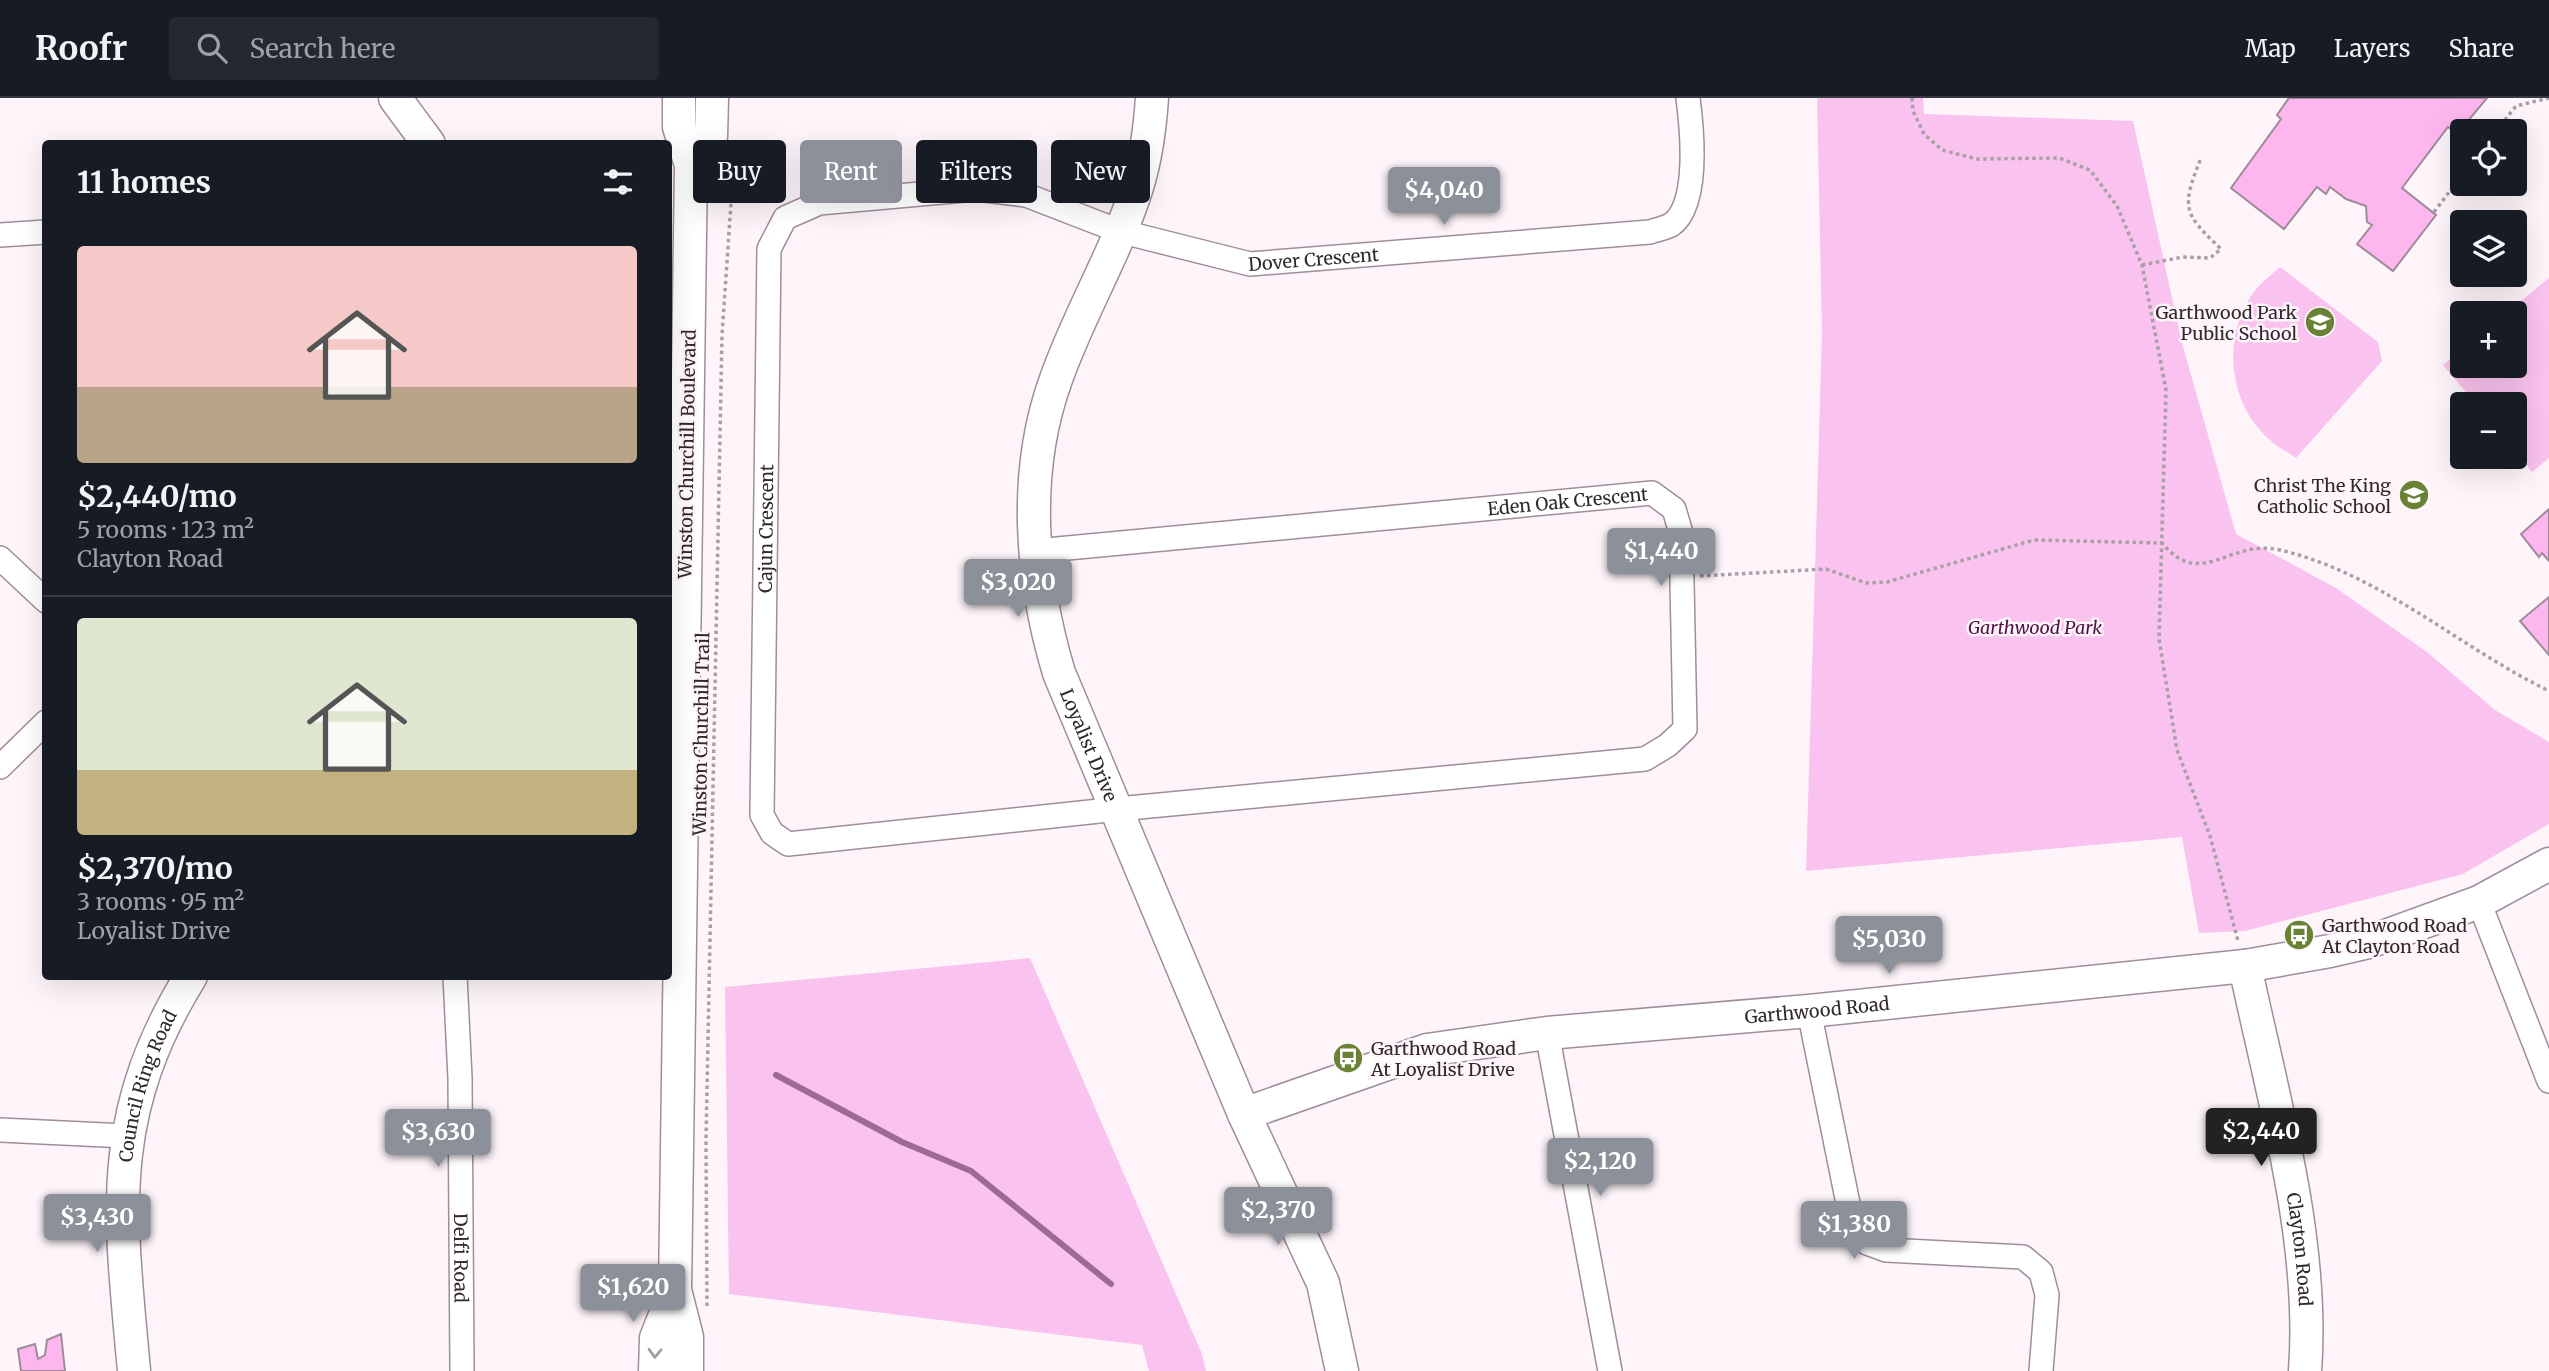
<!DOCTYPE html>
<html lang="en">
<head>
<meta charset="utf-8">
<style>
	body { margin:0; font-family:Merriweather,serif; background:#242831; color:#f1f3f6; height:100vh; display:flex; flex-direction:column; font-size:26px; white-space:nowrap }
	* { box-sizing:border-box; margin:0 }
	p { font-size:23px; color:#9ea1a6 }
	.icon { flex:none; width:38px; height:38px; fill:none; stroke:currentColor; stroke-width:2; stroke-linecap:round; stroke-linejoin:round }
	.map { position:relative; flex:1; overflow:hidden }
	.panel { position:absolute; left:42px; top:42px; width:630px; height:840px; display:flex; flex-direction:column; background:#171b24; border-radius:7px; box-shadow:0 7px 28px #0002 }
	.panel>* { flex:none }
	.guide { position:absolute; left:693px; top:42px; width:665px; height:63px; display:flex; gap:14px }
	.fabs { position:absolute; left:2450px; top:21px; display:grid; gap:14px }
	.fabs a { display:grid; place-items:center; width:77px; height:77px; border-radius:7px; background:#171b24; box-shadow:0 7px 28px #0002; font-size:35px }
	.price { position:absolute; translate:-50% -60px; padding:0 16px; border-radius:7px; background:#8c9099; color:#fff; font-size:23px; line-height:46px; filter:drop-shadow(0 2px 4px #0008) }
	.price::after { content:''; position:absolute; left:50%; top:42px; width:21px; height:16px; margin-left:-10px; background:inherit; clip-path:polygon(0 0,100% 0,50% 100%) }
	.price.on { background:#222; color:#fff }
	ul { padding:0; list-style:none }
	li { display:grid; align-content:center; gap:14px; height:371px; padding:0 35px }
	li+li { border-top:2px solid #363941 }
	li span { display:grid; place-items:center; height:217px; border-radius:7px; color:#555 }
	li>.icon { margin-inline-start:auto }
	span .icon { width:126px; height:126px; fill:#fffc; stroke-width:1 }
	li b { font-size:30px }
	h2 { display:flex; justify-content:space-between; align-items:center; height:84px; padding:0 35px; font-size:30px }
	.chip { padding:0 24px; border-radius:7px; background:#171b24; box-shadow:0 7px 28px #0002; font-size:24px; line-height:63px }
	.chip.on { background:#8c9099; color:#fff }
	header { display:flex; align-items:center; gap:42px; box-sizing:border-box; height:98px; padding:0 35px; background:#171b24; border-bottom:2px solid #363941 }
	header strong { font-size:33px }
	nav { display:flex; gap:38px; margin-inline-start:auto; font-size:24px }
	.search { width:490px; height:63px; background:#242831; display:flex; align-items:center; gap:18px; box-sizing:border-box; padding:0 24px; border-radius:7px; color:#9ea1a6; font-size:26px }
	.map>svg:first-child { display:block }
</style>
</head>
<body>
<header>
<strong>Roofr</strong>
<div class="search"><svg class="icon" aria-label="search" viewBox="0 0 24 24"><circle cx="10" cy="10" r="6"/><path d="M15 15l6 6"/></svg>Search here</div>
<nav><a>Map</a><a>Layers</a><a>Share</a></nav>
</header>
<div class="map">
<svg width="2549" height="1273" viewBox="0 0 2549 1273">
	<rect width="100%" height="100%" fill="#fef5fb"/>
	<g fill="#fac2ee">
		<polygon points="1817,0 1923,0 1924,16 2133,23 2182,245 2236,436 2336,490 2427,554 2495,612 2549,644 2549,726 2463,776 2245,833 2199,835 2182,739 1806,773 1822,235"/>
		<path d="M 2280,169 L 2378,244 L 2382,263 L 2296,360 C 2288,354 2277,349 2270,342 C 2227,306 2221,235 2256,191 C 2263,183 2272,176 2280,169 Z"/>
		<polygon points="2549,180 2549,360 2532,374 2515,353 2515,306 2476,306 2443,267 2462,251 2462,268 2515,268 2515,215 2506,215"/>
		<polygon points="1030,860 1202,1256 1206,1273 1149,1273 1142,1247 729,1196 725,889"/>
	</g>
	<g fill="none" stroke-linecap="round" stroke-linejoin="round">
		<polyline stroke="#9c6a92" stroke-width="6" points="776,977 902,1044 971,1073 1111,1186"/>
	</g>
	<g fill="#feb6ef" stroke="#9e8b99" stroke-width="2">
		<polygon points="2289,0 2487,0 2457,36 2448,29 2402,90 2436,117 2393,173 2357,146 2372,127 2367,124 2366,108 2346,101 2330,89 2326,96 2317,89 2284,131 2231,90 2281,21 2277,17"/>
		<polygon points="2549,411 2549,463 2542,455 2539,459 2521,436"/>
		<polygon points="2549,499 2549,557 2520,523"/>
		<polygon points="61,1236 65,1273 21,1273 18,1251 35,1246 38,1261 45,1257 47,1242"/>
	</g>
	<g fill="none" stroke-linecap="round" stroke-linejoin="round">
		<g stroke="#9f8d9b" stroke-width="26">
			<g id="street">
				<polyline points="0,137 46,134"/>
				<path id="s1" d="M 1036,453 L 1652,395 L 1674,411 L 1681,435 L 1685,631 L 1668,647 L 1645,661 L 1118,711 L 788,746 L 772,735 L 762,717 L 769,151 L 785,120 L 819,105 L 976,91 L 1026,97 L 1119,133 L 1250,166 L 1650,134 C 1656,132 1665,130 1671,127 C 1700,107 1692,31 1688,0"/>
				<polyline points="0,460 46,503"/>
				<polyline points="0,669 46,624"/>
				<polyline points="2479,804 2549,983"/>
				<path id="s2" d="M 455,878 L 460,980 L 462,1273"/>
				<polyline points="1809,913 1853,1130 1867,1145 1886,1152 2023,1159 2041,1174 2047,1197 2041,1273"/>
				<polyline points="1547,935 1610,1273"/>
				<polyline points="0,1032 126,1038"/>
			</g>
		</g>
		<g stroke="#9f8d9b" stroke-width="35">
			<g id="secondary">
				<polyline points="395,0 429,46"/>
				<polyline points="679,0 679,29 691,67 675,1192 687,1239 687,1273"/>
				<path id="s3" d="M 1152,0 C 1150,30 1146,60 1137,89 C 1116,156 1078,217 1055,284 C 1022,377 1031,482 1059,575 L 1244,1016 L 1323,1185 L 1342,1273"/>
				<polyline points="691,67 711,39 712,0"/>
				<path id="s4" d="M 2245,868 C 2272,997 2315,1141 2305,1273"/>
				<path id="s5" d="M 1244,1016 L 1427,952 L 1547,935 L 1809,913 L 2245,868 L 2330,853 L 2369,844 L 2479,804 L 2549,766"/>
				<path id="s6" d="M 134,1273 C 120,1117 104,1019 191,878"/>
				<polyline points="655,1273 656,1240 675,1192"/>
			</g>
		</g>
		<g stroke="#a8a0a6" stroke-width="3.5" stroke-dasharray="3.5 3.5" stroke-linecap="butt">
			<polyline points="1912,0 1913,13 1924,36 1942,52 1977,61 2059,60 2090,72 2117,108 2142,167 2166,292 2159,541 2177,652 2210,738 2238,843"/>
			<polyline points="2496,33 2516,8 2549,0"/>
			<polyline points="2434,114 2462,77"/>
			<path d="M 2142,167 L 2183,159 L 2210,160 L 2221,151 C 2183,115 2181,110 2201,60"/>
			<path d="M 1700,478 L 1826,471 L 1866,485 L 1887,484 L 2034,442 L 2162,445 C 2202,493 2229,440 2280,452 C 2379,475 2459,549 2549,593"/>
			<polyline points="707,1208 706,1043 722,237 735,47"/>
		</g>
		<use href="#street" stroke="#fff" stroke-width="23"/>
		<use href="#secondary" stroke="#fff" stroke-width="32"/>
	</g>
	<defs><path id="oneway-chevron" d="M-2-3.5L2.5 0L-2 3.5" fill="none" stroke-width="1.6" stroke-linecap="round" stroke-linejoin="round" transform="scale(1.75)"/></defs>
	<use stroke="#a19ea0" href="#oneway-chevron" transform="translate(655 1255) rotate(92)"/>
	<defs>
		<g id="school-disc" transform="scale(1.575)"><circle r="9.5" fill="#6a8235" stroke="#fef5fb"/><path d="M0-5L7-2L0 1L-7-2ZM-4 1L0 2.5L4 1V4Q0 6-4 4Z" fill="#fff"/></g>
		<g id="bus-disc" transform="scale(1.575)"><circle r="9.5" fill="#6a8235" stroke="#fef5fb"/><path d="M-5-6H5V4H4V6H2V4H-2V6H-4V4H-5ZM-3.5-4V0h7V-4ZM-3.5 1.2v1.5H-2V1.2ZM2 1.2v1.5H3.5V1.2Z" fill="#fff"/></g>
	</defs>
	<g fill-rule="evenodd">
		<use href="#school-disc" x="2320" y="224"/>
		<use href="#school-disc" x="2414" y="397"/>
		<use href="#bus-disc" x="2299" y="837"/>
		<use href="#bus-disc" x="1348" y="960"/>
	</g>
	<g text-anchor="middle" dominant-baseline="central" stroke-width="5" stroke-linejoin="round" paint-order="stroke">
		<g font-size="18" fill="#2f282d" stroke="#fef5fb">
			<text stroke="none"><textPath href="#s1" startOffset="2963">Dover Crescent</textPath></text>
			<text transform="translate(687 356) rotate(-89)">Winston Churchill Boulevard</text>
			<text stroke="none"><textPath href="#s1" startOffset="534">Eden Oak Crescent</textPath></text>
			<text stroke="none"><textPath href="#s1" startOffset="2105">Cajun Crescent</textPath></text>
			<text transform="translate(701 636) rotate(-89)">Winston Churchill Trail</text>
			<text stroke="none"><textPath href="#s3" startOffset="676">Loyalist Drive</textPath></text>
			<text stroke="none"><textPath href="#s5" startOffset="586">Garthwood Road</textPath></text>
			<text stroke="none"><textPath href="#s6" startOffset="289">Council Ring Road</textPath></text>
			<text stroke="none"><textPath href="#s4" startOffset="289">Clayton Road</textPath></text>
			<text stroke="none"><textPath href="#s2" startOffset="282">Delfi Road</textPath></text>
		</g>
		<g font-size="18" fill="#2f282d" stroke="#fef5fb" text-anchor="end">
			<text x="2297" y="214">Garthwood Park<tspan x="2297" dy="21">Public School</tspan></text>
			<text x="2391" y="387">Christ The King<tspan x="2391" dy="21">Catholic School</tspan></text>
			<text x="2322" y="827" text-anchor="start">Garthwood Road<tspan x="2322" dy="21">At Clayton Road</tspan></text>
			<text x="1371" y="950" text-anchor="start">Garthwood Road<tspan x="1371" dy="21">At Loyalist Drive</tspan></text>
		</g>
		<g font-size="18" font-style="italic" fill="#4e1045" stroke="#fef5fb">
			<text x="2035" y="529">Garthwood Park</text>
		</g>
	</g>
</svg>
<div class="fabs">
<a><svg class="icon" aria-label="locate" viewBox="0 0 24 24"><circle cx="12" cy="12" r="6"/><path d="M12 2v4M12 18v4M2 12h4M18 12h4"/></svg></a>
<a><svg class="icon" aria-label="layers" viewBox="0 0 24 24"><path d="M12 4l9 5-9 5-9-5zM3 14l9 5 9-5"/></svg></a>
<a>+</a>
<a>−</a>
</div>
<b class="price" style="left:1444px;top:129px">$4,040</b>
<b class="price" style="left:1661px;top:490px">$1,440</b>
<b class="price" style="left:1018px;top:521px">$3,020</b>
<b class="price" style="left:1889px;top:878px">$5,030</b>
<b class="price on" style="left:2261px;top:1070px">$2,440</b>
<b class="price" style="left:438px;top:1071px">$3,630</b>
<b class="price" style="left:1600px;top:1100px">$2,120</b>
<b class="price" style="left:1278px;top:1149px">$2,370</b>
<b class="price" style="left:97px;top:1156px">$3,430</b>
<b class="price" style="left:1854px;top:1163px">$1,380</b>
<b class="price" style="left:633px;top:1226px">$1,620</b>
<div class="guide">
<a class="chip">Buy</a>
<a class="chip on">Rent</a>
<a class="chip">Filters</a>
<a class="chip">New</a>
</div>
<section class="panel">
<h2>11 homes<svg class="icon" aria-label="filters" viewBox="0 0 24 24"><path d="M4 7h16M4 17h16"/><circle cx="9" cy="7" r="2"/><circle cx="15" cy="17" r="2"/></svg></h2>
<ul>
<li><span style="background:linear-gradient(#f6c9c9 65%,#b9a48a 0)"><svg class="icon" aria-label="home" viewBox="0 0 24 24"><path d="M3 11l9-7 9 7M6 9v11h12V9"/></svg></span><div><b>$2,440/mo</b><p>5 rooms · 123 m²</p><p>Clayton Road</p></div></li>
<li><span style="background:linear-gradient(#dfe7d0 70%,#c2b280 0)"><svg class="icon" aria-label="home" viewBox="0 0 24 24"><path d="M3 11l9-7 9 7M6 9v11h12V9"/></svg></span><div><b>$2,370/mo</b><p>3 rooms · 95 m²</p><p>Loyalist Drive</p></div></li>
</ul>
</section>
</div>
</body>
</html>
